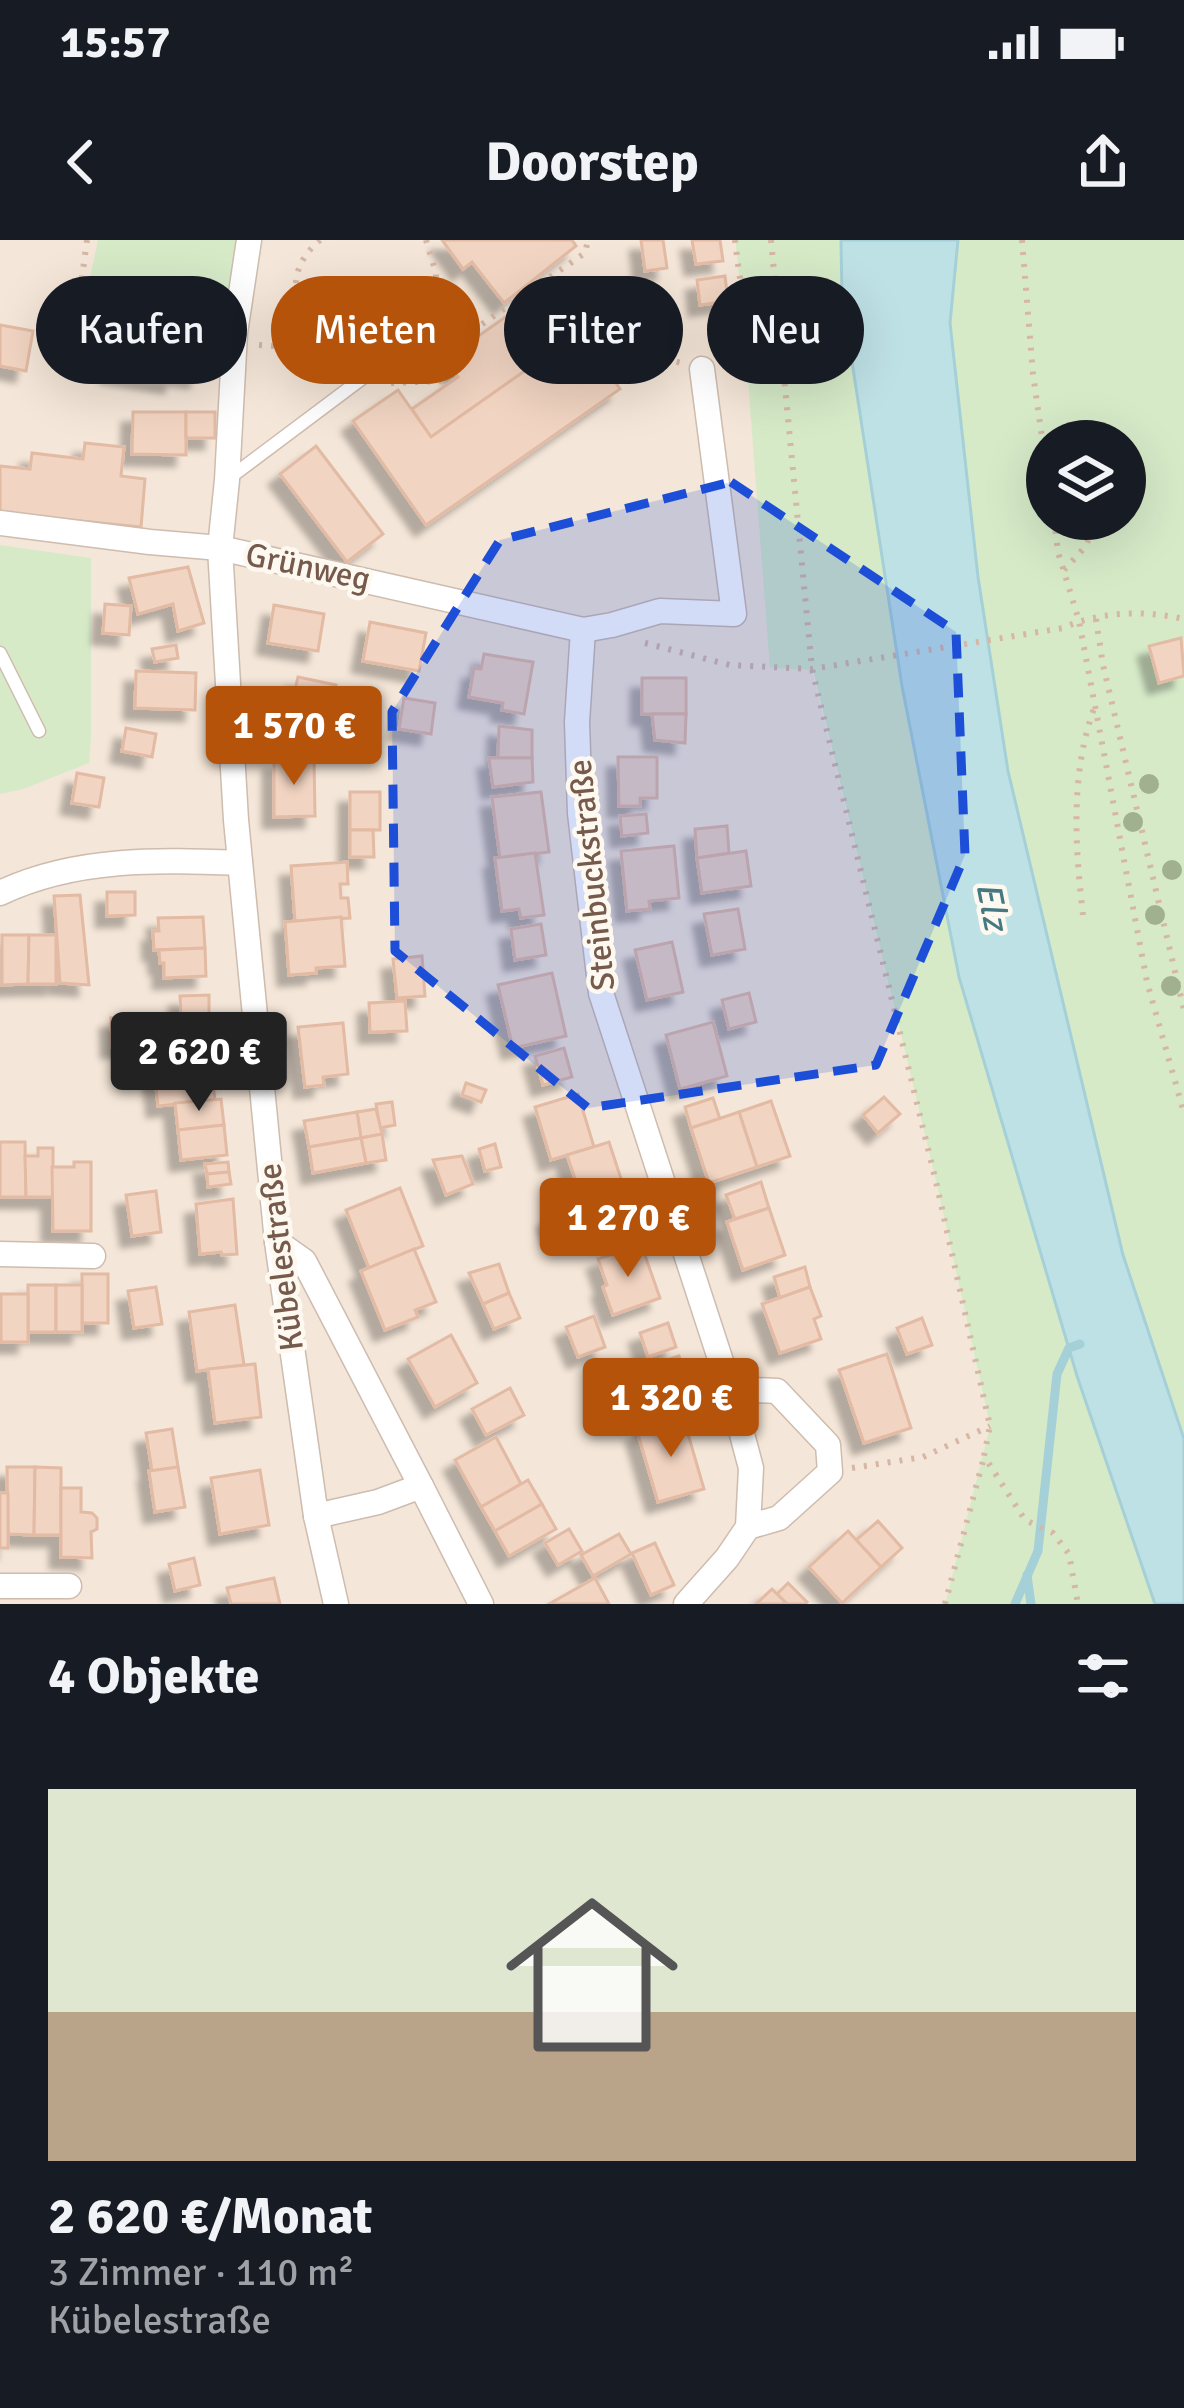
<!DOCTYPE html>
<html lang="de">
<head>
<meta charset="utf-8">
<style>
	body { margin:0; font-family:Signika,sans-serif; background:#20242c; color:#f1f3f6; height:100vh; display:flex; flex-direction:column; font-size:45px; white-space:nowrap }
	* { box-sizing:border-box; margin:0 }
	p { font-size:39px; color:#9ea1a6 }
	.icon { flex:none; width:66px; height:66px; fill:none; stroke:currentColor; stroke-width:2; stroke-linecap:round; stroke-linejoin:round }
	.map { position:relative; height:1364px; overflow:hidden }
	.side { display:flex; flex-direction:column; background:#171b24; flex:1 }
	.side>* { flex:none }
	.top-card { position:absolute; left:36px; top:36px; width:1113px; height:108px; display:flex; gap:24px }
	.buttons { position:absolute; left:1026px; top:180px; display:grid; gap:24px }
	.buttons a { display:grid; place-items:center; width:120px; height:120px; border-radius:50%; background:#171b24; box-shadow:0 12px 48px #0002; font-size:60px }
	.price { position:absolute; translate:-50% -102px; padding:0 27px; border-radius:12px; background:#b45309; color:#fff; font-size:39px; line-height:78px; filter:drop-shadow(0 3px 6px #0008) }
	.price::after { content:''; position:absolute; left:50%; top:72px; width:36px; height:27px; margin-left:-18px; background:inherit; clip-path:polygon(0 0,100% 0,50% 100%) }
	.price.selected { background:#222; color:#fff }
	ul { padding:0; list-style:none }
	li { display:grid; align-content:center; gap:24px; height:636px; padding:0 48px }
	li+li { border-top:3px solid #363941 }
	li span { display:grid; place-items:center; height:372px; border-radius:0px; color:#555 }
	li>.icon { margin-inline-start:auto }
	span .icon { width:216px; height:216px; fill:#fffc; stroke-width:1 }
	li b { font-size:51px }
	h2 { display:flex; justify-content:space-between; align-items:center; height:144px; padding:0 48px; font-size:51px }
	.pill { padding:0 42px; border-radius:54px; background:#171b24; box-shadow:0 12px 48px #0002; font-size:42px; line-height:108px }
	.pill.selected { background:#b45309; color:#fff }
	.status { display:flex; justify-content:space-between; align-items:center; height:84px; padding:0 60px; background:#171b24; direction:ltr }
	.status svg { height:33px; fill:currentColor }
	header { display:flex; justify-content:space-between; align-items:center; height:156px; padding:0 48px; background:#171b24; font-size:54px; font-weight:700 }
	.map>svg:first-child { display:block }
</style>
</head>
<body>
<div class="status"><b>15:57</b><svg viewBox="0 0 49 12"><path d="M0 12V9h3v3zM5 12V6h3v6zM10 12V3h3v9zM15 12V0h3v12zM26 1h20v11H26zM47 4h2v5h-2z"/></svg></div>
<header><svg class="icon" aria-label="back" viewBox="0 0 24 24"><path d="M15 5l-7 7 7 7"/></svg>Doorstep<svg class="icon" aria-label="share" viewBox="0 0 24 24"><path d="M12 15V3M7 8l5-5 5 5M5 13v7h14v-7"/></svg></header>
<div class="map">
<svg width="1184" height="1364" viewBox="0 0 1184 1364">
	<defs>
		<filter id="shadow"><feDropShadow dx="-11" dy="11" stdDeviation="3" flood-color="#0004"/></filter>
	</defs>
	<rect width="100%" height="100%" fill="#fcf4ea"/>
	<polygon fill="#f4e6d8" points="0,0 735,0 742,63 771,428 812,429 937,946 990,1186 945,1364 0,1364"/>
	<g fill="#d6eac8" fill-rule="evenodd">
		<polygon points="98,0 242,0 233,84 87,52"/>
		<polygon points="735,0 841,0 842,57 902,446 959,737 1077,1136 1155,1364 945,1364 990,1186 937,946 813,430 770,428 742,63"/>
		<path d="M 958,0 L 1184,0 L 1184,1199 L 1123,1015 L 1008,531 L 978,337 L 950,83 ZM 1047,201 L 1125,201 L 1125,279 L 1047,279 Z"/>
		<polygon points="0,305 91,318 91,497 89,523 23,549 0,554"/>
	</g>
	<polygon fill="#bee1e6" stroke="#a5d0d7" stroke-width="3" points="841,0 958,0 950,83 978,337 1008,531 1123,1015 1184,1199 1184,1364 1155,1364 1077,1136 959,737 902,446 842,57"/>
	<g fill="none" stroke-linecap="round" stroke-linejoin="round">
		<g stroke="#a5d0d7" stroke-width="9">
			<polyline points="1027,1335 1031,1364"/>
			<polyline points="1015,1364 1038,1311 1057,1134 1069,1108 1080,1104"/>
		</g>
	</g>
	<g fill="#f1d4c2" stroke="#e3baa3" stroke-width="3" filter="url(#shadow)">
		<polygon points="442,0 572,0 576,6 504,63 472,22 463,29"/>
		<polygon points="641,0 663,0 667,28 645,31"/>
		<polygon points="692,0 720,0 723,21 696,24"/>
		<polygon points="725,36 728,61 700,65 697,40"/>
		<polygon points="548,47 580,92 431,197 412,169 458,137 446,119"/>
		<polygon points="0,85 33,91 26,131 0,126"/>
		<polygon points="142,89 158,91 157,99 181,103 175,142 111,132 118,90 142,94"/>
		<polygon points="580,92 620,149 426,285 353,181 398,150 431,197"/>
		<polygon points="180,111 204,115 200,137 176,134"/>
		<polygon points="133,172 186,172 186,215 132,214"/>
		<rect x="186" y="172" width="29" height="26"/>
		<polygon points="85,203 124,207 121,236 145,239 141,287 0,273 0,226 30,229 32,213 83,219"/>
		<polygon points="316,206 383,294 347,322 280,234"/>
		<polygon points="188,327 204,383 178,391 173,364 138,374 129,338"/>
		<polygon points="105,364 131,366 129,395 103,393"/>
		<polygon points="274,365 324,374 318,411 268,403"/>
		<polygon points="370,382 426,393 419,431 363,421"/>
		<polygon points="1181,398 1184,436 1159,443 1149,406"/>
		<polygon points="176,405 178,418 155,422 152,409"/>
		<polygon points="484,414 533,422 524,474 502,470 503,463 469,457 474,428 481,429"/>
		<polygon points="136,431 196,433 195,470 135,468"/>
		<polygon points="298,437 336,445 330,473 291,465"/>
		<rect x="642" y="438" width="44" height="36"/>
		<polygon points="404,458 435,463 431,494 399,489"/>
		<polygon points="652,474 686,474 685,503 655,500"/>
		<polygon points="499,486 532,490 532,518 498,518"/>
		<polygon points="126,488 156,494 152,517 122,511"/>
		<polygon points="618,517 657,517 657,558 640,558 640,566 619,566"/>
		<polygon points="489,518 532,518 533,542 493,547"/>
		<polygon points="274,519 314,519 315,576 274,577"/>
		<polygon points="77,533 104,538 99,567 72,563"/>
		<rect x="350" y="552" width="30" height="38"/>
		<polygon points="541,552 549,612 500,618 492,557"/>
		<polygon points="646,574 648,593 622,596 620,576"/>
		<polygon points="727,586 729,613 697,618 695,589"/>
		<polygon points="350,590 373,590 374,617 350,617"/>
		<polygon points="674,606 679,658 649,661 650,669 627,671 621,611"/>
		<polygon points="746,611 751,646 702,653 697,618"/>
		<polygon points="535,613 544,675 521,678 519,669 502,671 495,618"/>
		<polygon points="347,622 348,644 340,644 341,658 348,658 350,678 295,681 291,626"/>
		<polygon points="107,652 135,652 135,675 107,676"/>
		<polygon points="80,655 89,745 60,743 54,656"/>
		<polygon points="738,669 745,709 712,715 704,674"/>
		<polygon points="203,677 205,708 154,710 153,691 159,691 158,678"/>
		<polygon points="341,677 345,726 316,728 316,733 289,735 285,682"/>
		<polygon points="541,684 546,715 515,720 511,689"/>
		<polygon points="2,695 29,695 28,744 2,745"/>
		<polygon points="29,695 56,695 56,744 28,744"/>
		<polygon points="672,702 683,752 647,760 635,710"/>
		<polygon points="205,708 206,736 164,738 164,723 160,723 159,710"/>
		<polygon points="422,716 425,756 397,758 393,719"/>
		<polygon points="552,733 566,796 513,808 498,745"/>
		<polygon points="749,753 756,782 729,789 722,760"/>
		<polygon points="209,755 209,775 181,776 180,756"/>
		<polygon points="405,761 407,791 370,792 369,763"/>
		<polygon points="144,776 145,805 112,807 111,778"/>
		<polygon points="713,782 727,836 680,849 666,795"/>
		<polygon points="343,783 348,834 323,837 324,845 305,847 298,787"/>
		<polygon points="208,805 215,860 158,866 152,811"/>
		<polygon points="564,808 572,837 543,845 535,816"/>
		<polygon points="466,843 486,850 481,862 462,855"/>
		<polygon points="578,854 594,907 551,920 535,867"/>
		<polygon points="884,857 900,874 878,893 863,875"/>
		<polygon points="713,858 720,879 691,888 685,867"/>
		<polygon points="221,859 224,885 178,890 175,863"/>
		<polygon points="771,861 790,916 757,927 739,872"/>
		<polygon points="392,862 395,885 380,888 376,864"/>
		<polygon points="376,869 382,894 361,898 357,872"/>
		<polygon points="357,872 361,898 309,907 304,881"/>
		<polygon points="739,872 757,927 709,943 691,888"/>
		<polygon points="224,885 227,915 181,920 178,890"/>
		<polygon points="382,894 386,920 366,923 361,898"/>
		<polygon points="361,898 366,923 313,933 309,907"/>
		<polygon points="0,902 25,902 26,957 0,957"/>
		<polygon points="609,902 625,951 584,965 567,915"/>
		<polygon points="495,904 501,927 485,931 479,909"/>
		<polygon points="38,908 53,908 53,957 26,957 25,916 38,916"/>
		<polygon points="462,916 473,944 446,955 433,920"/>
		<polygon points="74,922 91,922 91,991 53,991 52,927 74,927"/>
		<polygon points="228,922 229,932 207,934 205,924"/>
		<polygon points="229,932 231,944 208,947 207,934"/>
		<polygon points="761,942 769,968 735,979 726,955"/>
		<polygon points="400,948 423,1006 369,1028 346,970"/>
		<polygon points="156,951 161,992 132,996 126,955"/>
		<polygon points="233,959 237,1014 222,1015 221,1012 200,1014 196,964"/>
		<polygon points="627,964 637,992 608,1002 599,973"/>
		<polygon points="576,968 581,984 554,993 548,977"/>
		<polygon points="769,968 785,1015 743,1030 727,982"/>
		<polygon points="637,992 641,1004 620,1012 616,999"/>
		<polygon points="641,1004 660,1058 613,1075 603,1047 607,1045 598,1019"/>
		<polygon points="414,1009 436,1062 415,1070 418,1077 385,1090 361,1031"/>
		<polygon points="499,1024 509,1053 483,1064 469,1033"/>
		<polygon points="805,1027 810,1047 780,1058 774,1037"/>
		<rect x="82" y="1034" width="26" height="49"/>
		<rect x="28" y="1045" width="28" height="47"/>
		<rect x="56" y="1045" width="26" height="47"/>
		<polygon points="156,1047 162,1084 134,1088 128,1051"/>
		<polygon points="810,1047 821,1076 814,1079 821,1099 780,1113 762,1064"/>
		<polygon points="509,1053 520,1078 494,1089 483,1064"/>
		<rect x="1" y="1054" width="27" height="48"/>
		<polygon points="235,1065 244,1125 197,1131 189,1072"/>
		<polygon points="594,1076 605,1107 578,1117 566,1087"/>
		<polygon points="922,1078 932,1105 907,1114 897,1088"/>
		<polygon points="668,1083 676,1107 648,1117 640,1093"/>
		<polygon points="451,1095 477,1143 435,1167 408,1119"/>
		<polygon points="887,1114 911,1188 864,1203 839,1130"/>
		<polygon points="679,1116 691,1155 684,1157 690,1175 648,1188 638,1158 644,1157 636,1130"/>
		<polygon points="255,1124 261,1177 215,1183 208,1129"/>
		<polygon points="510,1148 524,1175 486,1195 472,1169"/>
		<polygon points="683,1177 704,1249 658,1262 637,1191"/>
		<polygon points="172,1189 178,1227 152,1231 146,1193"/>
		<polygon points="496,1197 521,1244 481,1267 455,1220"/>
		<polygon points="7,1227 35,1227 34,1295 8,1294"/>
		<polygon points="35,1227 61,1228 61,1295 34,1295"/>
		<polygon points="178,1227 185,1267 155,1272 149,1231"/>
		<polygon points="260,1230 269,1285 220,1294 211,1238"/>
		<polygon points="528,1240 542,1264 495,1291 481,1267"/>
		<polygon points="61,1248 81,1248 81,1272 92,1273 97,1278 97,1289 91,1292 92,1318 61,1317"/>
		<rect x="0" y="1253" width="8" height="55"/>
		<polygon points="542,1264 556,1289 509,1316 495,1291"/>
		<polygon points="878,1281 902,1308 881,1327 856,1300"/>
		<polygon points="569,1289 582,1311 558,1325 545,1303"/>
		<polygon points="848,1291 881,1327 842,1363 809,1327"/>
		<polygon points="619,1294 631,1314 593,1336 581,1315"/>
		<polygon points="655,1303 674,1345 651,1355 632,1313"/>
		<polygon points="194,1318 200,1345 175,1351 169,1324"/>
		<polygon points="274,1338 280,1364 231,1364 227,1348"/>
		<polygon points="595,1338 609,1364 549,1364"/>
		<polygon points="788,1343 807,1362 805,1364 787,1364 777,1354"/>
		<polygon points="772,1349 787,1364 756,1364"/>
	</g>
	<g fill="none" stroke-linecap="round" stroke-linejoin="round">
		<g stroke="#cebcaf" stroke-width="15">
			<g id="lane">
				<polyline points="228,239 436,83"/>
				<polyline points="0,413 39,491"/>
			</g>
		</g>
		<g stroke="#cebcaf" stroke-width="27">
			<g id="street">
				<polyline points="249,0 235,93 227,240 220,308 236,580 277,1002 316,1276 336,1364"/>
				<polyline points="0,283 150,302 220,308 583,390 612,385 660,371 734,374 702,129"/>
				<polyline points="583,390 577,482 580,573 601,753 730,1149 751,1228 748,1287 727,1318 686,1364"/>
				<path d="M 0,653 C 76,617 158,620 240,623"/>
				<polyline points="277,1002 304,1021 421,1246"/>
				<polyline points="0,1014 93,1016"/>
				<polyline points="730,1149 777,1151 828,1205 830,1232 779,1278 748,1287"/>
				<polyline points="316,1276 378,1262 421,1246 481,1364"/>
				<polyline points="0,1346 69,1346"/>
			</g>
		</g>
		<g stroke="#d6b7a5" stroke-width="6" stroke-dasharray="3 9" stroke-linecap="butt">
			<polyline points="87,0 80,52 88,64 213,89"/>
			<polyline points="426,0 436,33 436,68"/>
			<path d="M 735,0 C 741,49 746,102 783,138"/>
			<polyline points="771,0 812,429 937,946 990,1186 984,1216 1025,1280 1053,1293 1069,1314 1078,1364"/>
			<polyline points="1022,0 1033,134 1047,233"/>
			<polyline points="550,37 585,13 588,0"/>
			<polyline points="445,96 452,105 550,37 595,90 643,112 681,123"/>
			<polyline points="306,103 327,126 338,132"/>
			<path d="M 259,105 L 276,106 L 306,103 C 297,61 283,32 320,0"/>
			<polyline points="715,112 731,92 729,71 742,63"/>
			<polyline points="391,143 442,141 428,122 452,105"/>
			<polyline points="1054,279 1058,312 1079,381 1147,742 1184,873"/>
			<polyline points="1064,330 1085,307 1098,279"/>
			<polyline points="1096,379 1103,425 1184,770"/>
			<path d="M 645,403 L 730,425 L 812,429 L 1063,388 C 1101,371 1144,370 1184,379"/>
			<path d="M 1083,675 C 1075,607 1070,532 1095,466"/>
			<polyline points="852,1228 923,1217 990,1186"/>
			<polyline points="945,1364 984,1217"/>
		</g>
		<use href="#lane" stroke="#fff" stroke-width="12"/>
		<use href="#street" stroke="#fff" stroke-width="24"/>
	</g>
	<g fill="#a1b18f">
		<circle cx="1149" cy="544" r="10"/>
		<circle cx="1133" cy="582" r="10"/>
		<circle cx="1172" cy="630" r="10"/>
		<circle cx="1155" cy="675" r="10"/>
		<circle cx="1171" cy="746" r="10"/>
	</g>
	<path fill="#1d4ed8" fill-opacity="0.2" stroke="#1d4ed8" stroke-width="9" stroke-dasharray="24 15" stroke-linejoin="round" d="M 731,242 L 956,392 L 965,615 L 876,825 L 588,868 L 395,711 L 392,472 L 500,300 Z"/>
	<g text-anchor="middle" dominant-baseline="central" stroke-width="9" stroke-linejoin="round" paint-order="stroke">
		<g font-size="33" fill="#765b4d" stroke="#fef9f0">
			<text transform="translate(308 327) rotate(12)">Grünweg</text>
			<text transform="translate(592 635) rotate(-96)">Steinbuckstraße</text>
			<text transform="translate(281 1017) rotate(-97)">Kübelestraße</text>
		</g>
		<g font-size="36" font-style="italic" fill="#447982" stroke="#fef9f0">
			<text transform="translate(992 666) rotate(79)">Elz</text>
		</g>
	</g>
</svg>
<div class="buttons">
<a><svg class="icon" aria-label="layers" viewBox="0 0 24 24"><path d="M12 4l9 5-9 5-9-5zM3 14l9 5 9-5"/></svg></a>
</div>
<b class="price" style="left:294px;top:548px">1 570 €</b>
<b class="price selected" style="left:199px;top:874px">2 620 €</b>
<b class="price" style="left:628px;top:1040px">1 270 €</b>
<b class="price" style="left:671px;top:1220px">1 320 €</b>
<div class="top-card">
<a class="pill">Kaufen</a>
<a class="pill selected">Mieten</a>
<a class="pill">Filter</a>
<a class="pill">Neu</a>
</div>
</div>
<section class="side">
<h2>4 Objekte<svg class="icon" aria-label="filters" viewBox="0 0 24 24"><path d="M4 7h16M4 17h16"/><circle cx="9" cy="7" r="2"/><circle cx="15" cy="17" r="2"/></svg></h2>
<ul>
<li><span style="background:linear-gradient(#dfe7d0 60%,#b9a48a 0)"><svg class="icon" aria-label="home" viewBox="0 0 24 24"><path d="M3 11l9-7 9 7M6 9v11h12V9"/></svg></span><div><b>2 620 €/Monat</b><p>3 Zimmer · 110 m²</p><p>Kübelestraße</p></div></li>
</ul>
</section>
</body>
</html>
